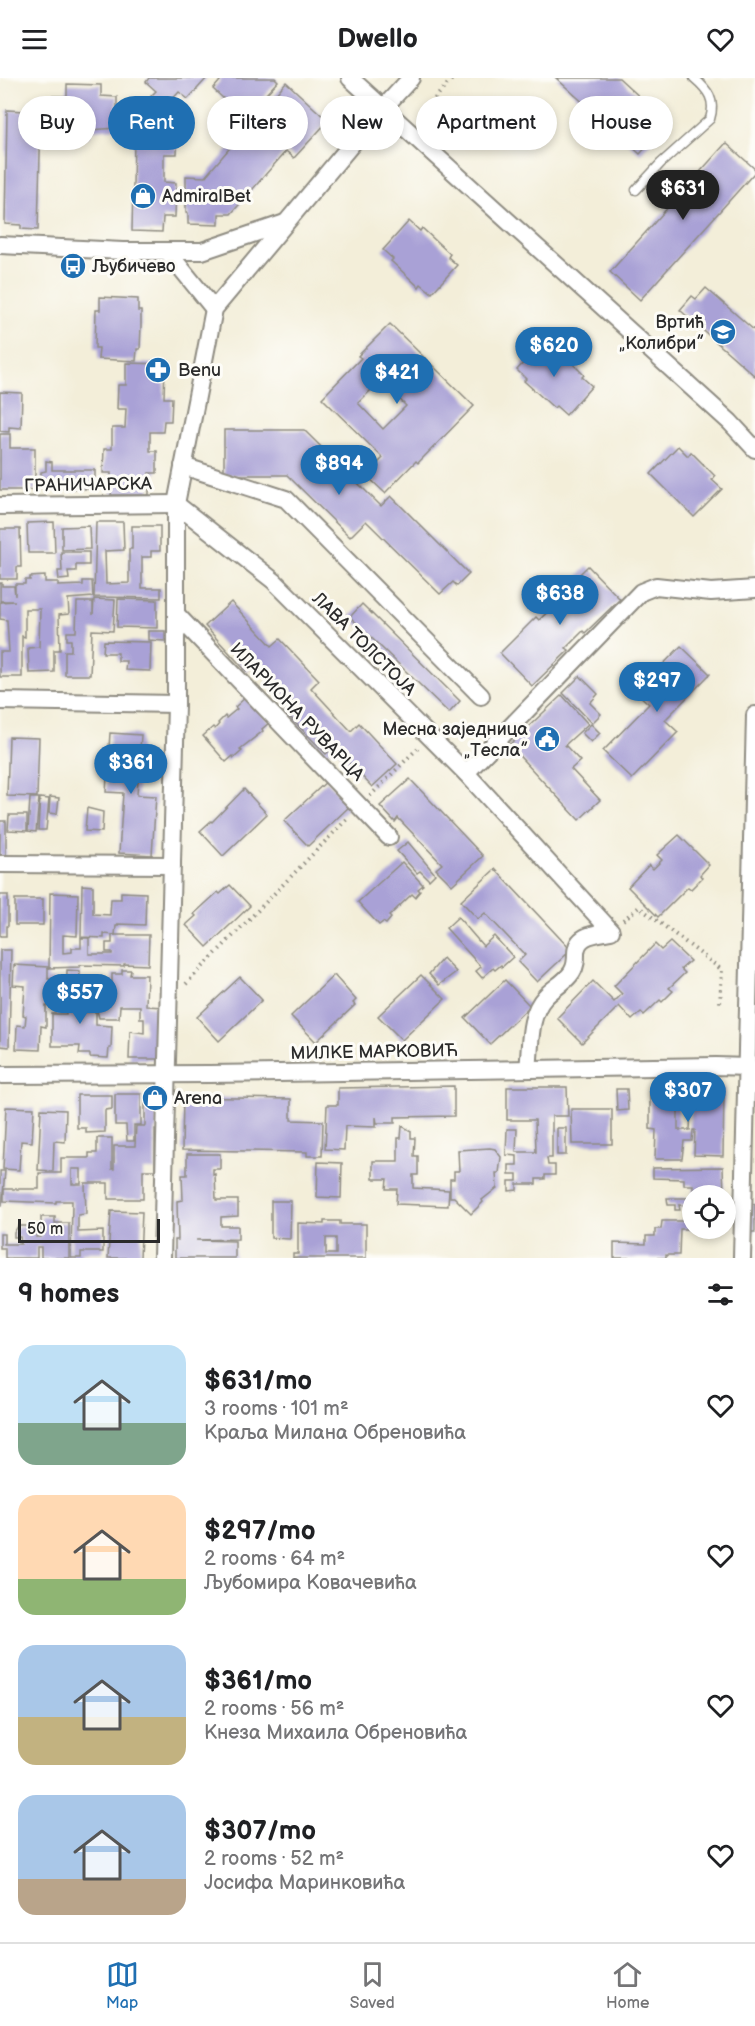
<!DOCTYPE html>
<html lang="en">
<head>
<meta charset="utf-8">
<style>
	body { margin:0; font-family:"Balsamiq Sans",sans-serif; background:#f6f6f6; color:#202124; height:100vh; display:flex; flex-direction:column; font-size:22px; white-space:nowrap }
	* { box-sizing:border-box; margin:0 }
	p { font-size:20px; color:#757577 }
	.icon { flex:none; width:33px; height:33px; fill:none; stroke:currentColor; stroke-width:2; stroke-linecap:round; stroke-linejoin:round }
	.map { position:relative; height:1180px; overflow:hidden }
	.side { display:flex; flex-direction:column; background:#fff; flex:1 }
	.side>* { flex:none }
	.hud { position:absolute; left:18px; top:18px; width:720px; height:54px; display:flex; gap:12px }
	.buttons { position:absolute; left:682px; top:1107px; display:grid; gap:12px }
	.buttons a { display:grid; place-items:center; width:54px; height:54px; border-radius:50%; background:#fff; box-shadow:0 3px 9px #0003; font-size:30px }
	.scale { position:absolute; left:18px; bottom:15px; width:142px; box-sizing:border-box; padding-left:6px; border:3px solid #2b2b2b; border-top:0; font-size:16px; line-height:21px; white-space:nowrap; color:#2b2b2b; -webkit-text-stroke:4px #fdfcf7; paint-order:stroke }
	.price { position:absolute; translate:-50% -51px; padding:0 14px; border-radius:21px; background:#1f6fb2; color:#fff; font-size:20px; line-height:39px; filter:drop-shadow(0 2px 3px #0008) }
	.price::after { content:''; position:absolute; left:50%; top:36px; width:18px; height:14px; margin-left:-9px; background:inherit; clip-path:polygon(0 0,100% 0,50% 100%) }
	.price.selected { background:#222; color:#fff }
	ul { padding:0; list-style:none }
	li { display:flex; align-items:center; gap:18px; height:150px; padding:0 18px }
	li span { display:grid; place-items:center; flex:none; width:168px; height:120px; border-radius:18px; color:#555 }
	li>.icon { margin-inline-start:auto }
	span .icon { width:72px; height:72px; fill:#fffc; stroke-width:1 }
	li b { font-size:26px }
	h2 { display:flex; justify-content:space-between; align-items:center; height:72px; padding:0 18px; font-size:26px }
	.pill { padding:0 21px; border-radius:27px; background:#fff; box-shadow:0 3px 9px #0003; font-size:21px; line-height:54px }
	.pill.selected { background:#1f6fb2; color:#fff }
	header { display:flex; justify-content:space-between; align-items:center; height:78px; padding:0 18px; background:#fff; font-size:27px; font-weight:600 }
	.dock { display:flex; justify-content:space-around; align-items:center; height:84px; border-top:2px solid #e0e0e0; background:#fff; font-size:16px; color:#757577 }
	.dock a { display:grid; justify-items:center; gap:3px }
	.dock .selected { color:#1f6fb2 }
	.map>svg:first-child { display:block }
</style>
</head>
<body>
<header><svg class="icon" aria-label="menu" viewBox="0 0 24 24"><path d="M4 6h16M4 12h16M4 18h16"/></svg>Dwello<svg class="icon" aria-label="heart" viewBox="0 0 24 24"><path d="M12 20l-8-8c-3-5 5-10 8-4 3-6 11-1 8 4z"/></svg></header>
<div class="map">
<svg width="755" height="1180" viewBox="0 0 755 1180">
	<rect width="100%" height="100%" fill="#fdfcf7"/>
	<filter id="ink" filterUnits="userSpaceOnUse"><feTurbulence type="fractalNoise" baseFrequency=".0167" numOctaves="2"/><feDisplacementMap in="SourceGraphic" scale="12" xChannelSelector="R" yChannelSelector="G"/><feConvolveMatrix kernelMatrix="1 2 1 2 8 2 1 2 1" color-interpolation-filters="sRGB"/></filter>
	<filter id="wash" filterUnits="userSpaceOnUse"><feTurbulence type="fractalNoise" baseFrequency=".008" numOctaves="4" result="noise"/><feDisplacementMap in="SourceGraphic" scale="24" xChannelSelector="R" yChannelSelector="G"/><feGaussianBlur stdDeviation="1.35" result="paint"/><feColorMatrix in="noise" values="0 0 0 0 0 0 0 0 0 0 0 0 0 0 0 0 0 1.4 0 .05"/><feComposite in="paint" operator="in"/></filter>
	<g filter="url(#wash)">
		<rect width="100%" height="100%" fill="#f3eed9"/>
		<g id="blocks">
			<g fill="#a9a1d6" fill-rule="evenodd">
				<polygon points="149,0 207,0 188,21 179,14 169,25 152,23 151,18 156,13 146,4"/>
				<polygon points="220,0 275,0 278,3 255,28 247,20 236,32 213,11 220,3 219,2"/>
				<polygon points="556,0 619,0 668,45 640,76"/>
				<polygon points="286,4 328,43 294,80 286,73 231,136 219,136 219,147 188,146 188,135 186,134 186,98 205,99"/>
				<polygon points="67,6 101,7 101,18 117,19 117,50 90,52 89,59 79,59 79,51 61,51 61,49 51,49 51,18 67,18"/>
				<polygon points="135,25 166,26 165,41 178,41 177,76 164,76 164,104 176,105 175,139 163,139 162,154 132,153 134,63 126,63 126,53 134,54"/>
				<polygon points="7,32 24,33 24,38 41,38 38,152 21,151 21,147 5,146"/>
				<polygon points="726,65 755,91 755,94 640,222 610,194"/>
				<polygon points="409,143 420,153 422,150 437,164 450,176 448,179 457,187 432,215 421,206 419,209 391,183 393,181 383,172"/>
				<polygon points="706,210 755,253 755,298 680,232 692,218 696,221"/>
				<polygon points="100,219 138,221 138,233 141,233 141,248 140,271 137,271 136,283 98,281 99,270 95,270 96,232 100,232"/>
				<path d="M 390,246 L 474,328 L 418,385 L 416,383 L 385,415 L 366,397 L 383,380 L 322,320 L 361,280 L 358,278 ZM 381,302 L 406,328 L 383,351 L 358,325 Z"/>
				<polygon points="543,263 553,273 555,270 572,285 584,297 582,299 592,308 566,337 556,328 554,330 524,303 526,301 517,292"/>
				<polygon points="126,285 165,286 164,320 172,320 171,343 164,343 163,354 150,354 150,373 157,373 157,395 149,395 149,417 111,417 111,395 103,395 104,371 112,371 112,350 125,350 126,331 117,331 118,307 126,307"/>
				<polygon points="0,314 22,315 21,350 9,349 9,354 0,353"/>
				<polygon points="224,352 304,352 381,428 391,418 469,496 457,508 453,504 440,516 366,443 350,459 287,397 224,397"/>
				<polygon points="0,356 10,356 10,370 35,370 35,412 0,412"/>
				<polygon points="678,368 688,378 691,374 715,398 712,402 722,411 694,439 651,396"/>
				<polygon points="46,383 52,384 52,392 95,392 95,411 41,410 41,394 46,393"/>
				<polygon points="54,444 55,475 28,475 27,445"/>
				<polygon points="96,444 123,444 124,472 105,473 106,506 129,505 129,471 132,471 132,448 160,448 160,473 151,473 151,479 142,479 142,510 161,510 161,520 94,519"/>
				<polygon points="89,448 90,471 62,472 62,449"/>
				<polygon points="0,451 20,451 21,489 17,489 17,501 0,501"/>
				<polygon points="61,474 89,474 89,487 76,487 76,493 68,493 69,501 59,502 58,493 62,493"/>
				<polygon points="588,488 620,521 585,555 583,553 566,570 569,572 532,608 500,575 536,539 539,542 555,527 551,524"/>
				<polygon points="45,498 45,504 58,504 58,508 83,507 83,503 92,503 93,519 68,521 69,536 59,537 60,572 54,572 54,594 29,595 28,570 39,569 40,531 25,531 25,559 22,558 22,599 0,599 0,574 9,574 7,542 0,541 0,524 15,523 0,523 0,505 2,505 2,508 14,508 15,518 15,506 25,506 25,502 30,502 30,499"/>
				<polygon points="94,521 115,522 113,553 92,552 90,597 65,597 65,573 71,573 71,562 67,562 67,554 76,554 77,524 93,524 93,537"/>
				<polygon points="118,521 157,522 157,550 117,549"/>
				<polygon points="231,524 272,568 280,561 319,602 311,610 351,653 359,645 397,686 372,709 334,669 326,676 285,634 294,626 255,584 246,593 205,548"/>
				<polygon points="362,526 460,623 449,635 350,539"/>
				<polygon points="148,553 165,553 165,563 148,562"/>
				<polygon points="104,563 151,564 150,593 125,592 126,583 118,583 118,575 103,575"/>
				<polygon points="681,568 710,596 665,642 678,654 632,701 603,673 649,626 636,614"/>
				<polygon points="580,598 598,616 590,625 601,636 592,645 563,615"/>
				<polygon points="562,617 588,646 565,667 580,683 571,691 600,722 579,742 509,667"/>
				<polygon points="246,619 270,644 262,651 263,653 240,671 242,673 234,680 233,678 226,684 203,658 213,649 215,651 219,646 218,645 225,638 226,640 237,631 235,629"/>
				<polygon points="591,646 600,655 591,664 582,655"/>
				<polygon points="110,655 141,657 137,717 156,718 152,777 119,775 123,715 106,714"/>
				<polygon points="9,659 39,660 37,719 7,718"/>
				<polygon points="410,701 483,778 452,807 436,791 442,786 398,740 395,744 380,728"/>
				<polygon points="327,703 350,728 308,768 284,743"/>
				<polygon points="244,711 267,736 223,778 200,753 211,743 212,744"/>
				<polygon points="50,719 59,720 57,736 49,735"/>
				<polygon points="30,720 39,720 36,754 28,753"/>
				<polygon points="40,720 49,721 46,752 38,752"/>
				<polygon points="87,730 103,734 102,754 85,753"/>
				<polygon points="9,737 27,737 27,753 8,752"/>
				<rect x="0" y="743" width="6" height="35"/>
				<polygon points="679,757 709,787 700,797 702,800 691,811 688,809 658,839 628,809 649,787 653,791 662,782 657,777"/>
				<polygon points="408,764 435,796 429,802 420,793 417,795 397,773"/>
				<polygon points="402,784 423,807 418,811 420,813 415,819 412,816 389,838 391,840 386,846 383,844 379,847 358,824"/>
				<polygon points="495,791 571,872 537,904 518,884 525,877 485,835 478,841 461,823"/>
				<polygon points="82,807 93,808 93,836 110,837 111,821 121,821 121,814 146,815 145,847 118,846 118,848 116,848 115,857 104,856 104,860 81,859"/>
				<polygon points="230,807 250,828 207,869 186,847 196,838 194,836 218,814 220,816"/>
				<polygon points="50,815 78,816 77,858 63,857 63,875 72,874 72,870 81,870 81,860 89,860 89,876 112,876 112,874 106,874 106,865 112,865 112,857 149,857 148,887 124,886 124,888 80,887 80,889 49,890"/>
				<polygon points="0,817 8,817 8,848 6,848 6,858 0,858"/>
				<rect x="15" y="821" width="28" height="26"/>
				<polygon points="458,839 483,868 494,858 513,879 502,889 501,887 495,892 493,890 482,900 476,893 481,889 446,850"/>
				<polygon points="670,864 690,883 681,891 685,895 669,910 673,913 662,924 660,922 644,937 641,934 632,942 619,928 582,965 557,940 593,903 614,924 622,916 614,908 655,866 661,872"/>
				<polygon points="0,872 11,872 9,969 0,968"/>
				<polygon points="443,880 456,894 439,907 429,896"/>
				<polygon points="14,887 48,889 48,901 55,901 54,928 46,928 46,949 41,948 40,972 16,971 17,947 25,948 26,938 23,937 25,908 13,907"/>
				<polygon points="67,892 80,893 78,937 81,937 80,934 96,934 96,947 112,948 111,970 109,970 108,980 90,979 90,976 79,976 80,968 52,968 52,936 66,936"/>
				<polygon points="122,892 131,892 130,897 147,897 146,928 164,929 161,981 129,981 130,953 144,955 144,941 140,941 140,928 120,928 119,940 99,940 97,932 99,932 99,928 103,928 103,905 112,905 112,896 122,896"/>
				<polygon points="334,897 356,922 353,925 355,927 316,964 291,938"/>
				<polygon points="421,897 445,921 402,962 378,938"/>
				<polygon points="240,899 262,922 219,963 197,939"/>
				<polygon points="505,902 530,928 490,966 465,940"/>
				<polygon points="454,1008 454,1038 395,1039 395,1045 377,1045 376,1039 376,1049 345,1048 344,1072 325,1071 327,1027 338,1027 338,1010"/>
				<polygon points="507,1009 567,1009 568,1038 552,1038 552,1080 547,1080 548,1087 555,1087 555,1097 545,1097 545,1101 536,1101 536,1106 517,1106 517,1112 509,1113 509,1103 517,1103 517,1096 509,1096 509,1087 517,1087 517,1078 506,1077 507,1051 517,1051 516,1074 536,1074 535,1042 507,1042"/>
				<polygon points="694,1009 724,1010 723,1078 694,1077 695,1052 693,1052 692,1063 684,1063 682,1081 655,1081 656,1052 650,1051 650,1014 678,1014 678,1052 690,1052 691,1031 694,1031"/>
				<polygon points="616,1011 627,1011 628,1032 617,1033"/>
				<polygon points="115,1016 141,1016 141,1047 134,1047 134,1063 127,1063 126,1047 115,1047"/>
				<polygon points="77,1017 112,1017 112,1031 105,1032 105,1054 86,1055 86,1050 77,1050"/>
				<path d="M 145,1017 L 157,1017 L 157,1051 L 155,1051 L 155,1092 L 143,1092 L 143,1121 L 108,1121 L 108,1105 L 85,1105 L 86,1136 L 78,1137 L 78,1154 L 103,1153 L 103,1174 L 81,1174 L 81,1180 L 71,1180 L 72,1123 L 56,1123 L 56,1125 L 4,1123 L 4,1111 L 39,1111 L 39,1095 L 61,1095 L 61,1080 L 89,1080 L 89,1075 L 97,1075 L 97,1060 L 112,1060 L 112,1091 L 114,1091 L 114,1068 L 135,1068 L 136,1048 L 145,1048 ZM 72,1091 L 81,1091 L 81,1106 L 72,1106 Z"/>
				<polygon points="183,1019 291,1021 291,1042 323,1043 322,1078 307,1078 307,1074 182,1072"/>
				<polygon points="6,1029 34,1030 32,1064 21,1063 19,1092 3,1091"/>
				<polygon points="41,1031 66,1032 65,1064 54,1063 53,1093 38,1092"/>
				<polygon points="571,1031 612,1031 612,1066 572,1066"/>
				<polygon points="402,1048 411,1053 411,1060 415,1060 414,1078 418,1078 418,1097 413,1097 413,1110 449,1112 448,1128 396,1126 397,1111 386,1111 387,1101 373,1101 373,1083 398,1083 398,1060 401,1060"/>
				<rect x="557" y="1050" width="9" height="27"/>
				<polygon points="490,1070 495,1071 501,1079 499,1095 496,1095 497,1110 482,1122 483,1124 471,1136 454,1119 450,1119 450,1101 454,1101 454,1093 459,1093 458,1072"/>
				<polygon points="187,1076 220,1076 220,1091 213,1091 213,1097 215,1096 216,1122 238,1122 238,1138 221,1139 221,1148 238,1148 238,1161 196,1162 235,1163 235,1180 175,1180 175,1162 178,1162 177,1123 183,1122 182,1097 187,1097"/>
				<polygon points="318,1084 342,1085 341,1120 317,1119"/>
				<polygon points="723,1089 724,1115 693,1116 693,1107 684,1107 684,1101 653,1100 653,1090"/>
				<polygon points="0,1093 5,1093 2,1127 0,1127"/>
				<polygon points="667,1120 693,1120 693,1129 679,1127 680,1132 675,1132 675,1127 668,1127"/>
				<polygon points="271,1123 291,1123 290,1161 271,1160"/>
				<rect x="751" y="1126" width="4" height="28"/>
				<polygon points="111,1133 142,1134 140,1180 108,1180"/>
				<polygon points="41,1139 55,1139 55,1145 69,1145 69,1180 41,1180 41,1169 37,1169 37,1180 5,1180 5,1170 0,1170 0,1156 4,1156 4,1166 21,1166 20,1159 14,1159 14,1155 18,1148 36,1148 36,1159 41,1159"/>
				<polygon points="683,1140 693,1140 693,1151 680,1151 679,1177 666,1177 666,1180 614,1180 614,1165 646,1166 646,1158 655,1158 655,1151 661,1151 662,1143 683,1143"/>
				<path d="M 324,1143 L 340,1143 L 340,1146 L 366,1146 L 366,1180 L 293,1180 L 293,1176 L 298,1176 L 298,1145 L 324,1146 ZM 326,1160 L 336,1160 L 336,1176 L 326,1176 Z"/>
			</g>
		</g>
	</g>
	<g filter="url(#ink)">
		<use href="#blocks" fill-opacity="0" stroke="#8f8c82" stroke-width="1.5"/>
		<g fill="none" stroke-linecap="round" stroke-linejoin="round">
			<g stroke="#8f8c82" stroke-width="11">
				<path id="lane" d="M 636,112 L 661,85 L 710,41 C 716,22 708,12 694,0"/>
			</g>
			<g stroke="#8f8c82" stroke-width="20">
				<g id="street">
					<polyline points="350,0 730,344 755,371"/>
					<polyline points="0,167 123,173 202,173 285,145"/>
					<polyline points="167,173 214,231"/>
					<polyline points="183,388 286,421 481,618"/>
					<path d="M 176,426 L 274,503 L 466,695 L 611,853 C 596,856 576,856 576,876 C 576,882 576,888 572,894 C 566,904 553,910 545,919 C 528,937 531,968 528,991"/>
					<polyline points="0,428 176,426"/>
					<polyline points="176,536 389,759"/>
					<polyline points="0,623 176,626"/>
					<polyline points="466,695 641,514 656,508 711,514 755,511"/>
					<polyline points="0,786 172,787"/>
					<polyline points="0,997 209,996 716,988 748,989 755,993"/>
					<polyline points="162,1180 176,626 176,426 214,231 366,49 411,0"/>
					<polyline points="742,1180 755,637"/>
				</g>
			</g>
			<g stroke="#8f8c82" stroke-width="4" stroke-dasharray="1.5 4.5" stroke-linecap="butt">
				<polyline points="418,36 420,37 453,0"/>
				<polyline points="370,718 418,670"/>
				<polyline points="623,842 639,829 722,892 720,926"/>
				<polyline points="186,906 348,740"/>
			</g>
			<use href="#lane" stroke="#fff" stroke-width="8"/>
			<use href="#street" stroke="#fff" stroke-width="16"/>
		</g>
	</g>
	<defs>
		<g id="shop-disc" transform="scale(1.35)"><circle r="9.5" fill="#1f6fb2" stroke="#fdfcf7"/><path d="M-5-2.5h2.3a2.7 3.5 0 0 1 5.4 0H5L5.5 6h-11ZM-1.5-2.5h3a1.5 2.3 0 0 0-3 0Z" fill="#fff"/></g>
		<g id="bus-disc" transform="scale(1.35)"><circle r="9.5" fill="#1f6fb2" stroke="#fdfcf7"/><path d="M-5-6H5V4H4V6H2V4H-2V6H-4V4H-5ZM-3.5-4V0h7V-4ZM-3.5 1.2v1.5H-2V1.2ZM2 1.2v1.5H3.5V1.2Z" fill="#fff"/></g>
		<g id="school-disc" transform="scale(1.35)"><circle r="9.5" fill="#1f6fb2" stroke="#fdfcf7"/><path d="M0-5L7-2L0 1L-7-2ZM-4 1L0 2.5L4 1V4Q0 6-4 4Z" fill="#fff"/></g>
		<g id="pharmacy-disc" transform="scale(1.35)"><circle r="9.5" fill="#1f6fb2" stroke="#fdfcf7"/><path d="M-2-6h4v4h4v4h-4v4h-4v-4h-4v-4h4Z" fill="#fff"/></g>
		<g id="civic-disc" transform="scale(1.35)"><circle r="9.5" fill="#1f6fb2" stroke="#fdfcf7"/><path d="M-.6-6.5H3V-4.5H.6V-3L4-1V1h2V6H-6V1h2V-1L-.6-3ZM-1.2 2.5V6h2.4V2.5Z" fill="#fff"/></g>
	</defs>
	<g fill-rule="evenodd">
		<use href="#shop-disc" x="143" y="118"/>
		<use href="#bus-disc" x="73" y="188"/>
		<use href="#school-disc" x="723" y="254"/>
		<use href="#pharmacy-disc" x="158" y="292"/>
		<use href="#civic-disc" x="547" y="661"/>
		<use href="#shop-disc" x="155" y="1020"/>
	</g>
	<g text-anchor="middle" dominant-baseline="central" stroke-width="6" stroke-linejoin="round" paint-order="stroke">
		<g font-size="18" fill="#2b2b2b" stroke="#fdfcf7" text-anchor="start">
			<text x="162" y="118">AdmiralBet</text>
			<text x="92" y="188">Љубичево</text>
			<text x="704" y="244" text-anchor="end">Вртић<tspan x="704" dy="21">„Колибри”</tspan></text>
			<text x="178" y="292">Benu</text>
			<text x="528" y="651" text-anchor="end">Месна заједница<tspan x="528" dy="21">„Тесла”</tspan></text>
			<text x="174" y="1020">Arena</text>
		</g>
		<g font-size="18" fill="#2b2b2b" stroke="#fdfcf7">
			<text transform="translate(88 407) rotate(-1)">ГРАНИЧАРСКА</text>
			<text transform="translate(364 566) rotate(45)">ЛАВА ТОЛСТОЈА</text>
			<text transform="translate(297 634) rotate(46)">ИЛАРИОНА РУВАРЦА</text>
			<text transform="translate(374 974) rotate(-1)">МИЛКЕ МАРКОВИЋ</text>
		</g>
	</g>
</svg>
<div class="buttons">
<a><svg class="icon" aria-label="locate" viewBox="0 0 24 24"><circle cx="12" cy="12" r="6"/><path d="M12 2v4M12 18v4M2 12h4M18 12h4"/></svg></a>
</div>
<div class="scale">50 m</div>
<b class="price selected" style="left:683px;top:143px">$631</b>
<b class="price" style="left:554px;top:300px">$620</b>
<b class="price" style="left:397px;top:327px">$421</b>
<b class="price" style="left:339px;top:418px">$894</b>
<b class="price" style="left:560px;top:548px">$638</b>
<b class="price" style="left:657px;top:635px">$297</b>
<b class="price" style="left:131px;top:717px">$361</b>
<b class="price" style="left:80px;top:947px">$557</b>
<b class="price" style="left:688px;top:1045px">$307</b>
<div class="hud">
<a class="pill">Buy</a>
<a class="pill selected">Rent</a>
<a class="pill">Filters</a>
<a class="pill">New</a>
<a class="pill">Apartment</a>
<a class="pill">House</a>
</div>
</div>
<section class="side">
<h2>9 homes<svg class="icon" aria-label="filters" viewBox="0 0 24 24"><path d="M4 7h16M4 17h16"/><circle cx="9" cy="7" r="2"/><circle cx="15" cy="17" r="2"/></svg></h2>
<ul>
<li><span style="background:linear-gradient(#bfe0f5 65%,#7fa58c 0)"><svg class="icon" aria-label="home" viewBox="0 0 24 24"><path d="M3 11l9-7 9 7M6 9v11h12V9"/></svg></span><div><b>$631/mo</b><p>3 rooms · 101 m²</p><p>Краља Милана Обреновића</p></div><svg class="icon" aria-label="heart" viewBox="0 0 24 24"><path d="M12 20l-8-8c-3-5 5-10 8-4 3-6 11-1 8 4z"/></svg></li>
<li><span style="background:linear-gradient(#ffd9b3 70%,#8fb573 0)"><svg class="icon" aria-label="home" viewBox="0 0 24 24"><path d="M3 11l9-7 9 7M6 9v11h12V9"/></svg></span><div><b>$297/mo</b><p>2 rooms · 64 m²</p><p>Љубомира Ковачевића</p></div><svg class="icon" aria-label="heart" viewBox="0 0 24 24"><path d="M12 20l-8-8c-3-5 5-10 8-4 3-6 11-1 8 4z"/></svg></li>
<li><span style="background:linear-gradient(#a9c7e8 60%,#c2b280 0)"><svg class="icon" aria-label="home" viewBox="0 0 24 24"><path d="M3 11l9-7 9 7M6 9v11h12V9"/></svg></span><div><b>$361/mo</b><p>2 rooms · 56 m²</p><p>Кнеза Михаила Обреновића</p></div><svg class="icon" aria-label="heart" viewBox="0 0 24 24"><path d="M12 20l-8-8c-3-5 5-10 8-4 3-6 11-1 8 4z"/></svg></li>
<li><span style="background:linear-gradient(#a9c7e8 70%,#b9a48a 0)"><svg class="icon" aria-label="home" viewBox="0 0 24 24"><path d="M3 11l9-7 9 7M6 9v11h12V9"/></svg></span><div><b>$307/mo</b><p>2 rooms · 52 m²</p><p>Јосифа Маринковића</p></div><svg class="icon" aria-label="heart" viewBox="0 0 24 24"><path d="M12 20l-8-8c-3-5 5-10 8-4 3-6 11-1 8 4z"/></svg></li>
</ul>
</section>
<nav class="dock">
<a class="selected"><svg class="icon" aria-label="map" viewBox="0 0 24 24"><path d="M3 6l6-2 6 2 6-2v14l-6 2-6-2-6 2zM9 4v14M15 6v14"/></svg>Map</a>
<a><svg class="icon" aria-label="saved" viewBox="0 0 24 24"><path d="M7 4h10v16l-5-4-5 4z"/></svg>Saved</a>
<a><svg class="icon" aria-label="home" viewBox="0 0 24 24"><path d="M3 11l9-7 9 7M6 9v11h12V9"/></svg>Home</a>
</nav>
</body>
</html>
